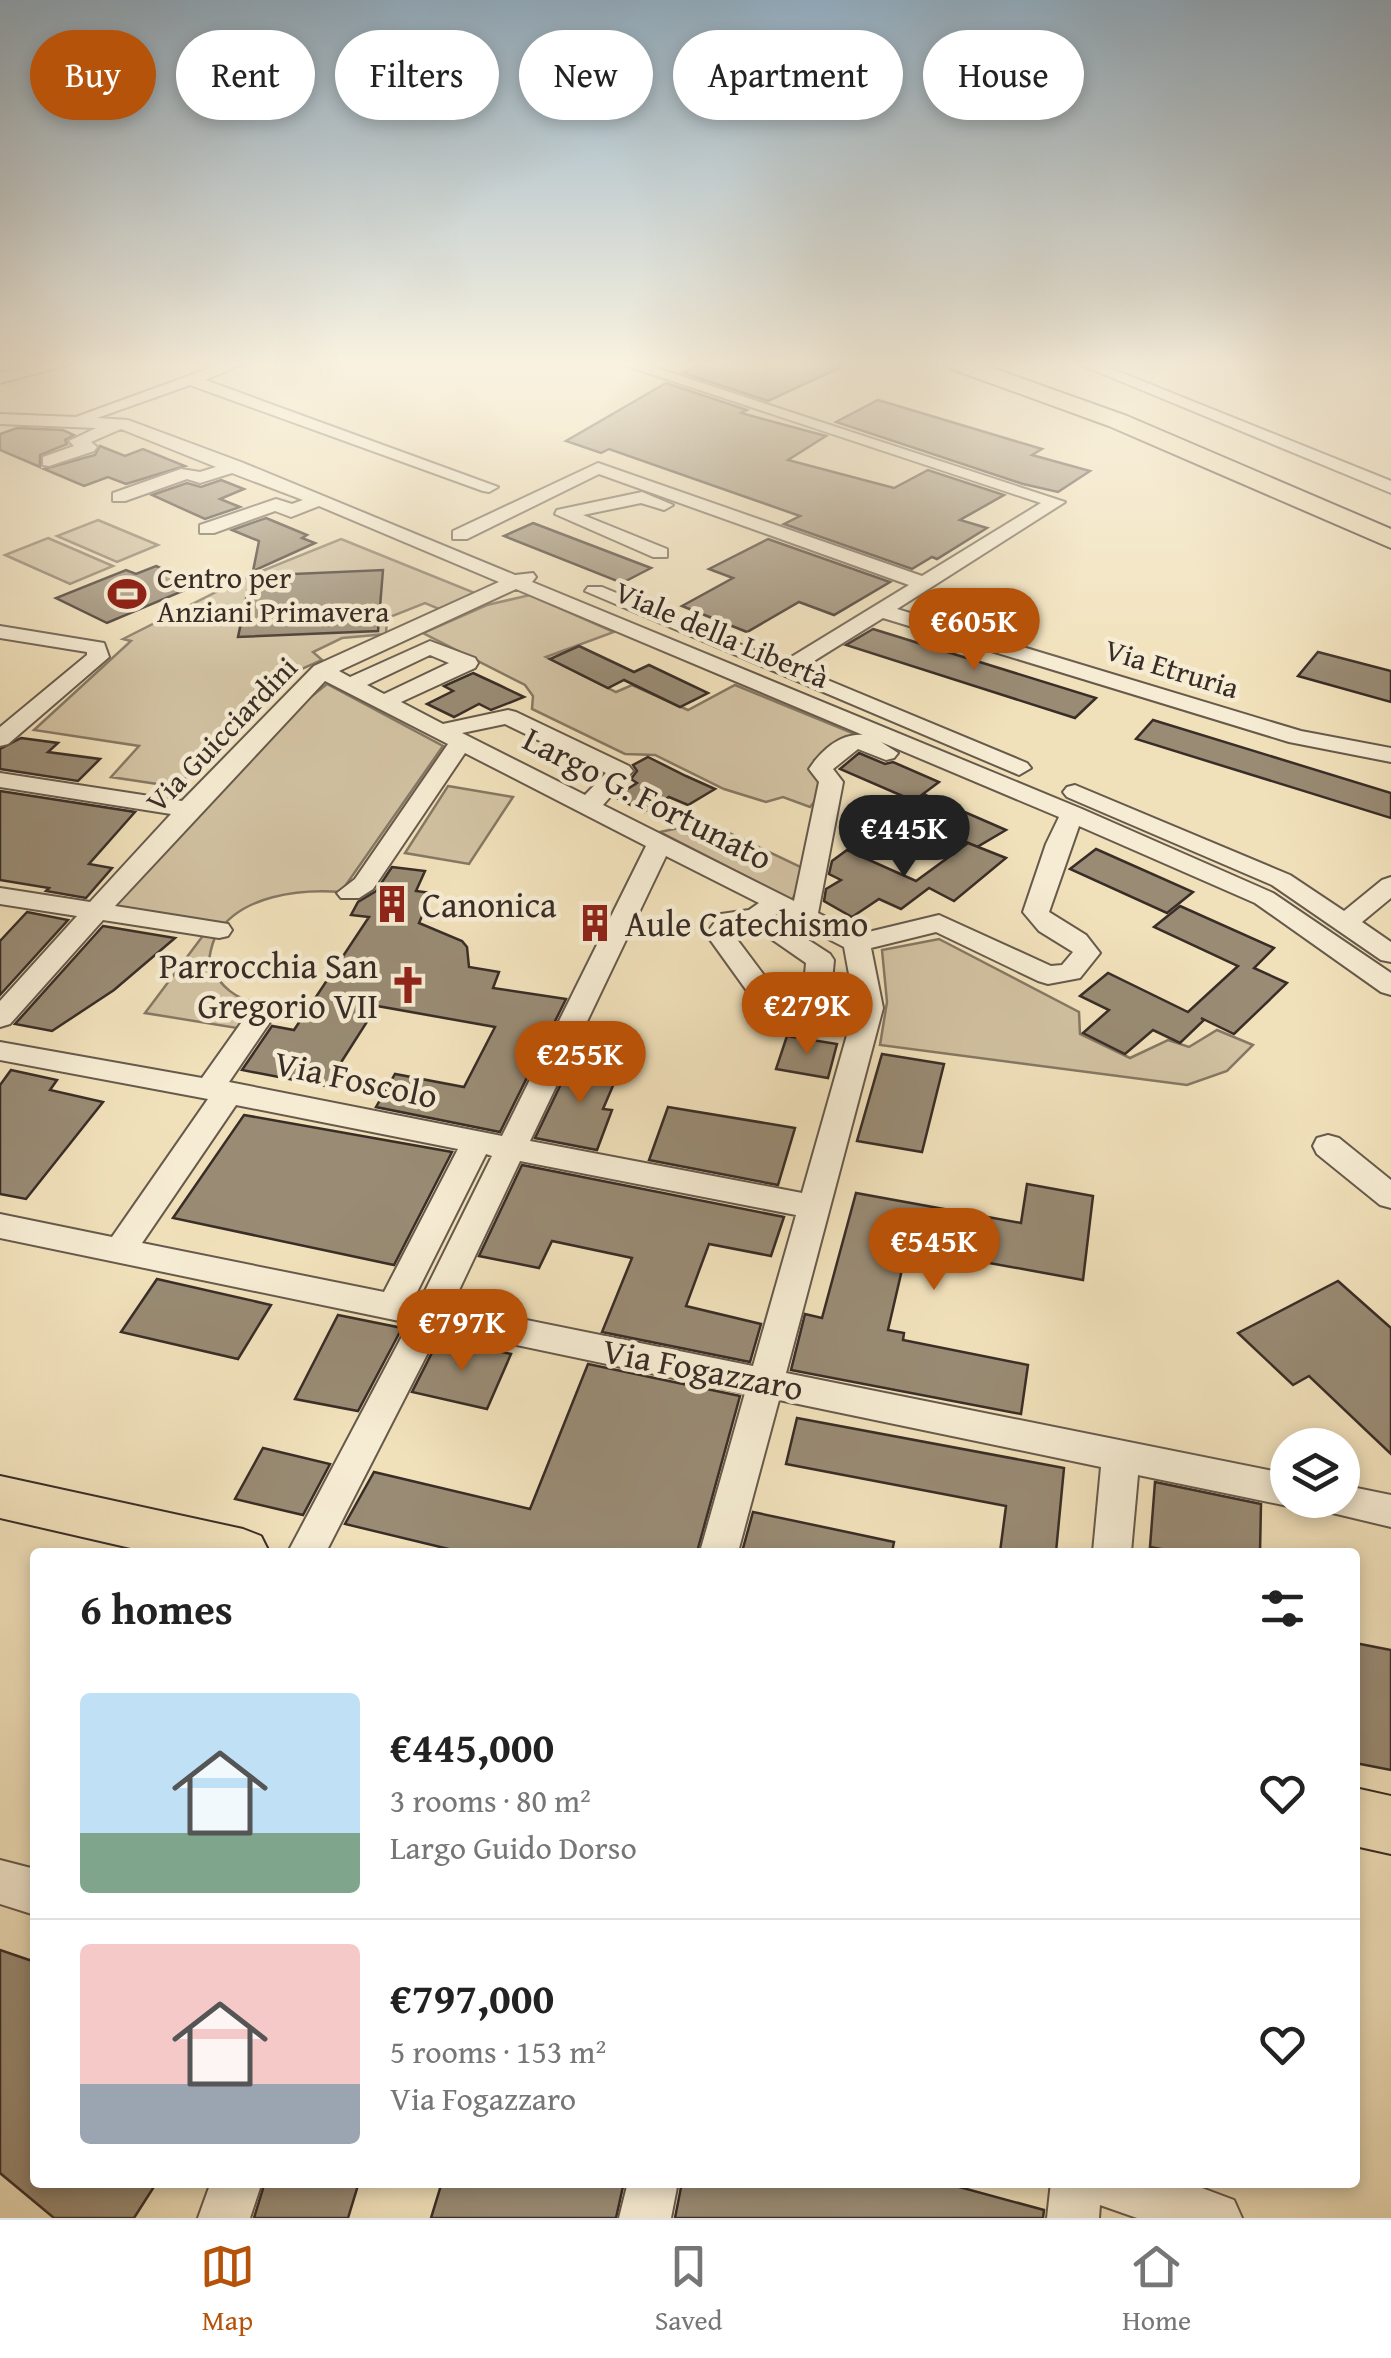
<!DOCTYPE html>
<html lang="en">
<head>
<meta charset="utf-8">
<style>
	body { margin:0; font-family:"Gentium Book Plus",serif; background:#f6f6f6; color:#222; height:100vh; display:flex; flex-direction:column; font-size:38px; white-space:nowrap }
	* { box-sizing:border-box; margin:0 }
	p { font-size:32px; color:#767676 }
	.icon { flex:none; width:55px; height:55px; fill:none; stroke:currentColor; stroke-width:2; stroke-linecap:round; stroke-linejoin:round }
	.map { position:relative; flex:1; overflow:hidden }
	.side { position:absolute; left:30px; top:1548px; width:1330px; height:640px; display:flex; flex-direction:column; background:#fff; border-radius:10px; box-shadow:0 5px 15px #0003 }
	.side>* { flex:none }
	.top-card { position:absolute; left:30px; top:30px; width:1332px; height:90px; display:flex; gap:20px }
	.controls { position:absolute; left:1270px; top:1428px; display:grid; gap:20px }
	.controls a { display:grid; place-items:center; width:90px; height:90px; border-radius:50%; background:#fff; box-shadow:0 5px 15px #0003; font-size:50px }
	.price { position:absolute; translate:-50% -85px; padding:0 22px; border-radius:35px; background:#b45309; color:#fff; font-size:32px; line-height:65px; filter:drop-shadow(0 2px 5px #0008) }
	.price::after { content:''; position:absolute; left:50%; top:60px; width:30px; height:22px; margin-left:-15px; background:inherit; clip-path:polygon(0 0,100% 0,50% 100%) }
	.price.on { background:#222; color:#fff }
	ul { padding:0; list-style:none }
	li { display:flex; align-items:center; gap:30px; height:250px; padding:0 50px }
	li+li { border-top:2px solid #e0e0e0 }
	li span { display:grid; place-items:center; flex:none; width:280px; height:200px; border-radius:10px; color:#555 }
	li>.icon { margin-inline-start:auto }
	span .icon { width:120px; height:120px; fill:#fffc; stroke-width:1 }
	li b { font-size:42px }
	h2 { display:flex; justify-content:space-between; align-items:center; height:120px; padding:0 50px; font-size:42px }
	.pill { padding:0 35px; border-radius:45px; background:#fff; box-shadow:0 5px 15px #0003; font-size:35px; line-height:90px }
	.pill.on { background:#b45309; color:#fff }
	.tab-bar { display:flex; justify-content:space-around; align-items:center; height:140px; border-top:2px solid #e0e0e0; background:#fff; font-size:28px; color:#767676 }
	.tab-bar a { display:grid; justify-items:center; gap:5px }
	.tab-bar .on { color:#b45309 }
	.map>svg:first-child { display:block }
</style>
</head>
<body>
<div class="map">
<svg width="1391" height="2218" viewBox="0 0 1391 2218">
	<rect width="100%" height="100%" fill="#f1e1bb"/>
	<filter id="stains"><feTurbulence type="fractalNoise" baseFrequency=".002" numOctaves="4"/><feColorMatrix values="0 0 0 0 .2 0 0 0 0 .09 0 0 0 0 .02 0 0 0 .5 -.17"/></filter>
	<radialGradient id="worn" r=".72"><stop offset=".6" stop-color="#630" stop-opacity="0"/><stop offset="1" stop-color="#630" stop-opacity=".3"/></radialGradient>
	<g fill="#d2c2a2" stroke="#867864" stroke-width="2.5">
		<polygon points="98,520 158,545 117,562 57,536"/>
		<polygon points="48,538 113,566 70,584 5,555"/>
		<polygon points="341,539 475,593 439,609 425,603 387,618 386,634 342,638 313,652 322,660 297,671 177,787 111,777 139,746 34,730 131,641 123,639 242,579"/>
		<polygon points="530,595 614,632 546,657 616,692 632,685 688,710 735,685 855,734 814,760 816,773 827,787 810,807 783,797 766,802 724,789 655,755 625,754 532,709 533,696 525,685 423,633 487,605"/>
		<path d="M 327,684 L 443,746 L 341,892 C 300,889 241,895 217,934 C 211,943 210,955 208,965 C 222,987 234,999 261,1004 L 243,1029 L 145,1013 L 211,925 L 108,908 L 298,707 Z"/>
		<polygon points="448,786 513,797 469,864 405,853"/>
		<polygon points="706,822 807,870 792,900 660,832"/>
		<polygon points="939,939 1079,1012 1080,1034 1130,1058 1168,1040 1189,1047 1217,1030 1253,1045 1227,1071 1187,1085 880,1045 887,1002 882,950"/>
	</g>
	<g fill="#998b74" stroke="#392d27" stroke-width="2.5">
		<polygon points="701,364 848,364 768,401 683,373"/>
		<polygon points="666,383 747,410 741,413 826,436 788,460 894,488 928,470 1004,495 960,520 987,528 937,559 932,557 912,569 784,524 800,516 609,449 601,453 566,441"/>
		<polygon points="878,400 1042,449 1032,455 1090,471 1058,492 1023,484 836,422"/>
		<polygon points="17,428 63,430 74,435 65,440 67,444 40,455 40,467 0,450 0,434"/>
		<polygon points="100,446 125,456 143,449 185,466 126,484 108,477 84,486 44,469 95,455"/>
		<polygon points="221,480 244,489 220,499 240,507 205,519 152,495 187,483 201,487"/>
		<polygon points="266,518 307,535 302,538 315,543 253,571 259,541 232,530"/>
		<polygon points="533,523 651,568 622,583 504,536"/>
		<polygon points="768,539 890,582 834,615 799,602 747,632 682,606 733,578 709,569"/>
		<polygon points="156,566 197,585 107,623 56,598 126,570 136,574"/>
		<polygon points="383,570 378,631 238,637 251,576"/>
		<polygon points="873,629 1096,698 1075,718 846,645"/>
		<polygon points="579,646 634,672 649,665 708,693 680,707 624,680 608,688 550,659"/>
		<polygon points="1318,652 1391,671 1391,702 1298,676"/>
		<polygon points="473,673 499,685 524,697 491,710 479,704 454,717 427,704 453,691 444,686"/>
		<polygon points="1153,720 1391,793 1391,818 1136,739"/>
		<polygon points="21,738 58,743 48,752 100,759 78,781 0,769 0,749"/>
		<polygon points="859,753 885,764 893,762 939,782 923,794 1006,830 977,847 902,813 923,794 914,801 840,769"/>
		<polygon points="648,757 686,776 715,789 688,805 669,797 644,812 615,797 637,783 631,779 637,771 633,765"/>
		<polygon points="0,791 135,812 89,864 112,868 86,898 46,891 49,888 0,880"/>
		<polygon points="968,843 1006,858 954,901 929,888 901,909 879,899 852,917 824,901 826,889 841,880 829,874 832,861 847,850 916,881"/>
		<polygon points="1096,849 1193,892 1167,913 1070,869"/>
		<polygon points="392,867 425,871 416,891 432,893 419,923 462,941 467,947 469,967 499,972 493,988 566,999 500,1132 376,1107 395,1074 464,1087 495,1027 377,1006 326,1086 242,1070 272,1026 294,1030 369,917 351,915 358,902 376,891"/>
		<polygon points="1180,906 1274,948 1254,968 1287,983 1234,1034 1201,1018 1204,1020 1180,1043 1153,1030 1125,1054 1083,1033 1109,1010 1080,996 1108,973 1188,1012 1238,966 1154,927"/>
		<polygon points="27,912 68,920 0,995 0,941"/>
		<polygon points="103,926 175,938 114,990 52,1031 15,1024"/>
		<polygon points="787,1036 837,1044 828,1078 776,1069"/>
		<polygon points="882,1054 944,1064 922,1152 857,1141"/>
		<polygon points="573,1059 621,1067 603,1109 612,1110 597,1150 535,1138"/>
		<polygon points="11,1070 57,1080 50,1090 103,1102 26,1199 0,1194 0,1085"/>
		<polygon points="668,1107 795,1128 778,1185 649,1160"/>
		<polygon points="244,1115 452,1152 394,1265 173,1218"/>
		<polygon points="522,1165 784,1217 771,1256 709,1244 686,1306 761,1324 750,1362 602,1332 632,1258 552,1241 539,1268 479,1256"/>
		<polygon points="1027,1184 1093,1196 1083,1280 907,1248 888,1330 904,1333 903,1340 1028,1365 1021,1414 791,1370 805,1314 822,1318 856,1193 1021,1223"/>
		<polygon points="157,1279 271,1305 238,1359 121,1332"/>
		<polygon points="1338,1281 1391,1328 1391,1454 1309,1376 1293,1385 1238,1333"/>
		<polygon points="338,1315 402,1328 358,1411 295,1399"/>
		<polygon points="439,1339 511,1354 487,1409 412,1392"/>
		<polygon points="588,1364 740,1396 697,1552 461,1552 345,1524 374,1472 530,1509"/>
		<polygon points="797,1418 1064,1468 1056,1552 1000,1552 1006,1506 786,1464"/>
		<polygon points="263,1448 330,1464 303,1515 235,1499"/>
		<polygon points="1155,1482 1261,1504 1260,1552 1177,1552 1150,1547"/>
		<polygon points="753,1512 894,1542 892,1552 742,1552"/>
		<polygon points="1355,1643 1391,1650 1391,1770 1355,1763"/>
		<polygon points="0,1950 35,1962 35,2182 157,2182 134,2218 54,2218 0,2173"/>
		<polygon points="265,2182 359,2182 348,2218 254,2218"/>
		<polygon points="442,2182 624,2182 616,2218 431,2218"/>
		<polygon points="682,2182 941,2182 1044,2210 1043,2218 675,2218"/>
	</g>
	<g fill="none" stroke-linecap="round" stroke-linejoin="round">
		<g stroke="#675a4c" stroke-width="4">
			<g id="minor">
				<polygon points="43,364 71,364 0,383 0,373"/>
				<path d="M 221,364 L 243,364 L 205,380 L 498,487 L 489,492 L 483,491 L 190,385 L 97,418 L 128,420 L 241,462 L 515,575 L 533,573 L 536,577 L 532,582 L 1082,809 L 1273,893 L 1391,973 L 1391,995 L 1381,992 L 1255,903 L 1079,826 L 1049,912 L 1086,935 L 1100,953 L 1080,978 L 1048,984 L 1038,981 L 936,932 L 871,948 L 883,1008 L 786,1373 L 1288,1474 L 1288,1500 L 1301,1501 L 1288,1506 L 1138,1475 L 1131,1552 L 1093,1552 L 1101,1467 L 779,1400 L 738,1552 L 700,1552 L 745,1393 L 440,1329 L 326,1552 L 288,1552 L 409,1323 L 0,1238 L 0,1214 L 112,1237 L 208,1099 L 0,1060 L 0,1042 L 202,1078 L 246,1016 L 266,1016 L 270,1022 L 229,1082 L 502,1136 L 646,846 L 465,753 L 373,889 L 359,898 L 341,898 L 337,893 L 355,879 L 448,744 L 325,681 L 115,906 L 228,924 L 232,930 L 228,936 L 219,938 L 103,920 L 10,1024 L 0,1027 L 0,1001 L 77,916 L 0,904 L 0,888 L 90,902 L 171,814 L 0,787 L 0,773 L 182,801 L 314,666 L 499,582 L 319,506 L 291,517 L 275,511 L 214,533 L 200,533 L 200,525 L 276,499 L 292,504 L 303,500 L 232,473 L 200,483 L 187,479 L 125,501 L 113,501 L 113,493 L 181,469 L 200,472 L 216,467 L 121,429 L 91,442 L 97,447 L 94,451 L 49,466 L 43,465 L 43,457 L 74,446 L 69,441 L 96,428 L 0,424 L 0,414 L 76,417 ZM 516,589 L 863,735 C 840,733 821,751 809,769 L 819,782 L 794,901 L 603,805 L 633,771 L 629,766 L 516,712 L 508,710 L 443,724 L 401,702 L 475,668 L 478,663 L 475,658 L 430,641 L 350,677 L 339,671 ZM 430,655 L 449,663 L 384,694 L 367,685 ZM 505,724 L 606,773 L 585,795 L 462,733 ZM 881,742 L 1059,817 L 1046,844 L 1023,912 L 1039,931 L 1073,952 L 1062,965 L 1051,966 L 939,915 L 860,934 L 818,913 L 843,782 L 833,769 L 858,749 L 886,760 L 894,758 L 898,753 ZM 666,856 L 759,903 L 749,910 L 721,914 L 706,934 L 747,991 L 853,1014 L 802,1193 L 530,1141 ZM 778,913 L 844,947 L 853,996 L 831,991 L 834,960 L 830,954 L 773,917 ZM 751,925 L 806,963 L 804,986 L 766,978 L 733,934 L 738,927 ZM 236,1105 L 458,1149 L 384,1292 L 142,1243 ZM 486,1154 L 492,1156 L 421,1299 L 414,1298 ZM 520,1161 L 796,1215 L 753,1366 L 452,1305 Z"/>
				<polygon points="621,364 644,364 1065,502 897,609 1301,731 1391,748 1391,762 1289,742 883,618 801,669 1027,763 1031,768 1019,775 585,591 588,587 602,587 783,662 909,585 599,474 467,539 453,539 453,531 598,463 922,576 1041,503"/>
				<polygon points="1079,364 1100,364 1391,481 1391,493"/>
				<polygon points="642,492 673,505 664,510 641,503 583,515 667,549 667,557 653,557 555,514 557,510"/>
				<polygon points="0,626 104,643 109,657 8,744 0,746 0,727 87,655 87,652 0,638"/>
				<polygon points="1075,785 1290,875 1344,911 1382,880 1391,877 1391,898 1362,922 1391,942 1391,962 1381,960 1272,885 1067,797 1063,792 1067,787"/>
				<polygon points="1328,1135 1339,1138 1391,1180 1391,1208 1380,1205 1317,1154 1313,1146 1317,1138"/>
				<polygon points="1342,1485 1391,1495 1391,1527 1324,1511 1318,1500 1342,1500"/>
				<polygon points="0,1860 35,1869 35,1915 0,1904"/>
				<polygon points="211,2182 262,2182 250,2218 198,2218"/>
				<polygon points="628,2182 678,2182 671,2218 619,2218"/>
				<polygon points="1051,2182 1186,2182 1234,2200 1242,2218 1137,2218 1100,2205 1099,2218 1047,2218"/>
			</g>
		</g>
		<g stroke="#392d27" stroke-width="4">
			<g id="major">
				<polygon points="0,1476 243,1529 261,1536 269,1552 148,1552 0,1518"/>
				<polygon points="1355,1788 1391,1796 1391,1854 1355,1846"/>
			</g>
		</g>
		<g stroke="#392d27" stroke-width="4">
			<polygon id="highway" points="948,364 981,364 1127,416 1391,529 1391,548 1109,426 952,369"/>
		</g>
		<use href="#minor" fill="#f6ecd3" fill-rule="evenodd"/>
		<use href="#major" fill="#f1e1bb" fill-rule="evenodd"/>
		<use href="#highway" fill="#f1e1bb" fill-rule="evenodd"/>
	</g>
	<linearGradient id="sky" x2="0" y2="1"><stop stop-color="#92aec2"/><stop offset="0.54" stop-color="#f9f2e0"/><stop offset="1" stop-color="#f9f2e0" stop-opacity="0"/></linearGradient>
	<rect width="1391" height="674" fill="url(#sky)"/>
	<defs>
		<g id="stadium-bare" transform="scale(3)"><path d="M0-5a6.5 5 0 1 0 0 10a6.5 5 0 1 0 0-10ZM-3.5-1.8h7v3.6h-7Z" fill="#8f2418" stroke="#f6ecd3" stroke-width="2.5" paint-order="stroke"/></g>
		<g id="building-bare" transform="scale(3)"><path d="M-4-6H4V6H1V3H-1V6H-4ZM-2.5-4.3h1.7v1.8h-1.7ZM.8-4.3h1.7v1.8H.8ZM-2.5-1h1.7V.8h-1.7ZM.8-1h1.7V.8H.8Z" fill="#8f2418" stroke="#f6ecd3" stroke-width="2.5" paint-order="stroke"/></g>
		<g id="church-bare" transform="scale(3)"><path d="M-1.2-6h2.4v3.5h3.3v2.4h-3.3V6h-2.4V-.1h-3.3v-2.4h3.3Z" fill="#8f2418" stroke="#f6ecd3" stroke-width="2.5" paint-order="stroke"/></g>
	</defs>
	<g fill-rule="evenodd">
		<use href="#stadium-bare" x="127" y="594"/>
		<use href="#building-bare" x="392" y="904"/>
		<use href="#building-bare" x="595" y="923"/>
		<use href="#church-bare" x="408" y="985"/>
	</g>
	<g text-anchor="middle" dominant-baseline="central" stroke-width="9" stroke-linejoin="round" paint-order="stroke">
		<g font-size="30" fill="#392d27" stroke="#f6ecd3" text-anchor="start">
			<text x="157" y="577">Centro per<tspan x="157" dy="34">Anziani Primavera</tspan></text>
		</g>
		<g font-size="30" fill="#392d27" stroke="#f6ecd3">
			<text transform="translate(722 634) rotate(23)">Viale della Libertà</text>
			<text transform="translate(1172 668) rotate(17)">Via Etruria</text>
			<text transform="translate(221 734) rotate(-46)">Via Guicciardini</text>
		</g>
		<g font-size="35" fill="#392d27" stroke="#f6ecd3">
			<text transform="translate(648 798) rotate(27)">Largo G. Fortunato</text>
			<text transform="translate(356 1079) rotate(12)">Via Foscolo</text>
			<text transform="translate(703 1369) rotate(11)">Via Fogazzaro</text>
		</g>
		<g font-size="35" fill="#392d27" stroke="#f6ecd3" text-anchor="start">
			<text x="422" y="904">Canonica</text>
			<text x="625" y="923">Aule Catechismo</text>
			<text x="378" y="965" text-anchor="end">Parrocchia San<tspan x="378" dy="40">Gregorio VII</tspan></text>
		</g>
	</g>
	<rect width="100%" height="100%" filter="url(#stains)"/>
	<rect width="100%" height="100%" fill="url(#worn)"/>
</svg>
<div class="controls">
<a><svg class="icon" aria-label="layers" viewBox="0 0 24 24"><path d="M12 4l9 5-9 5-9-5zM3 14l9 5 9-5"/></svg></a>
</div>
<b class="price" style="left:974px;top:673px">€605K</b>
<b class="price on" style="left:904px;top:880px">€445K</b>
<b class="price" style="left:807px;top:1057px">€279K</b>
<b class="price" style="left:580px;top:1106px">€255K</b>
<b class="price" style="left:934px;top:1293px">€545K</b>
<b class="price" style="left:462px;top:1374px">€797K</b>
<div class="top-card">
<a class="pill on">Buy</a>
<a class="pill">Rent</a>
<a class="pill">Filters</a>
<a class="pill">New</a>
<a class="pill">Apartment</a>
<a class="pill">House</a>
</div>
<section class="side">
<h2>6 homes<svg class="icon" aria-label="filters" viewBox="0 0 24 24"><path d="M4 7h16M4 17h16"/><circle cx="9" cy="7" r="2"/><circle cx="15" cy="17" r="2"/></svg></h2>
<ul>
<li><span style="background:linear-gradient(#bfe0f5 70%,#7fa58c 0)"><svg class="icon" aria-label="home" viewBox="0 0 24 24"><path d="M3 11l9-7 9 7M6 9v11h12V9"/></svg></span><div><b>€445,000</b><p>3 rooms · 80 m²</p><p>Largo Guido Dorso</p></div><svg class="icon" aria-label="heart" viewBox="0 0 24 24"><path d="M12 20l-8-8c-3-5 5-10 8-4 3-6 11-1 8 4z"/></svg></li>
<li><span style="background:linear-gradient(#f6c9c9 70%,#9aa5b1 0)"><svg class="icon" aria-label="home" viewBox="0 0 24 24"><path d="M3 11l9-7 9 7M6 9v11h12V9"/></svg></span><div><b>€797,000</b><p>5 rooms · 153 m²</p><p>Via Fogazzaro</p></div><svg class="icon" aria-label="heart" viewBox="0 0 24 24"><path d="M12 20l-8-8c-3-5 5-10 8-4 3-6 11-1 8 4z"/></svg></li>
</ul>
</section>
</div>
<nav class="tab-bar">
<a class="on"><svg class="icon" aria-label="map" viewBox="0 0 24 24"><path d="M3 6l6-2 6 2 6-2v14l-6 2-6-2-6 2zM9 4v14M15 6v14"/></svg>Map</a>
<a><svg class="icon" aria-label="saved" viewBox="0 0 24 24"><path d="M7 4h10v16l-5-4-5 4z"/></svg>Saved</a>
<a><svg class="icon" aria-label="home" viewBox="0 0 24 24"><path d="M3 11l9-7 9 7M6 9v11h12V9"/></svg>Home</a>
</nav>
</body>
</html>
